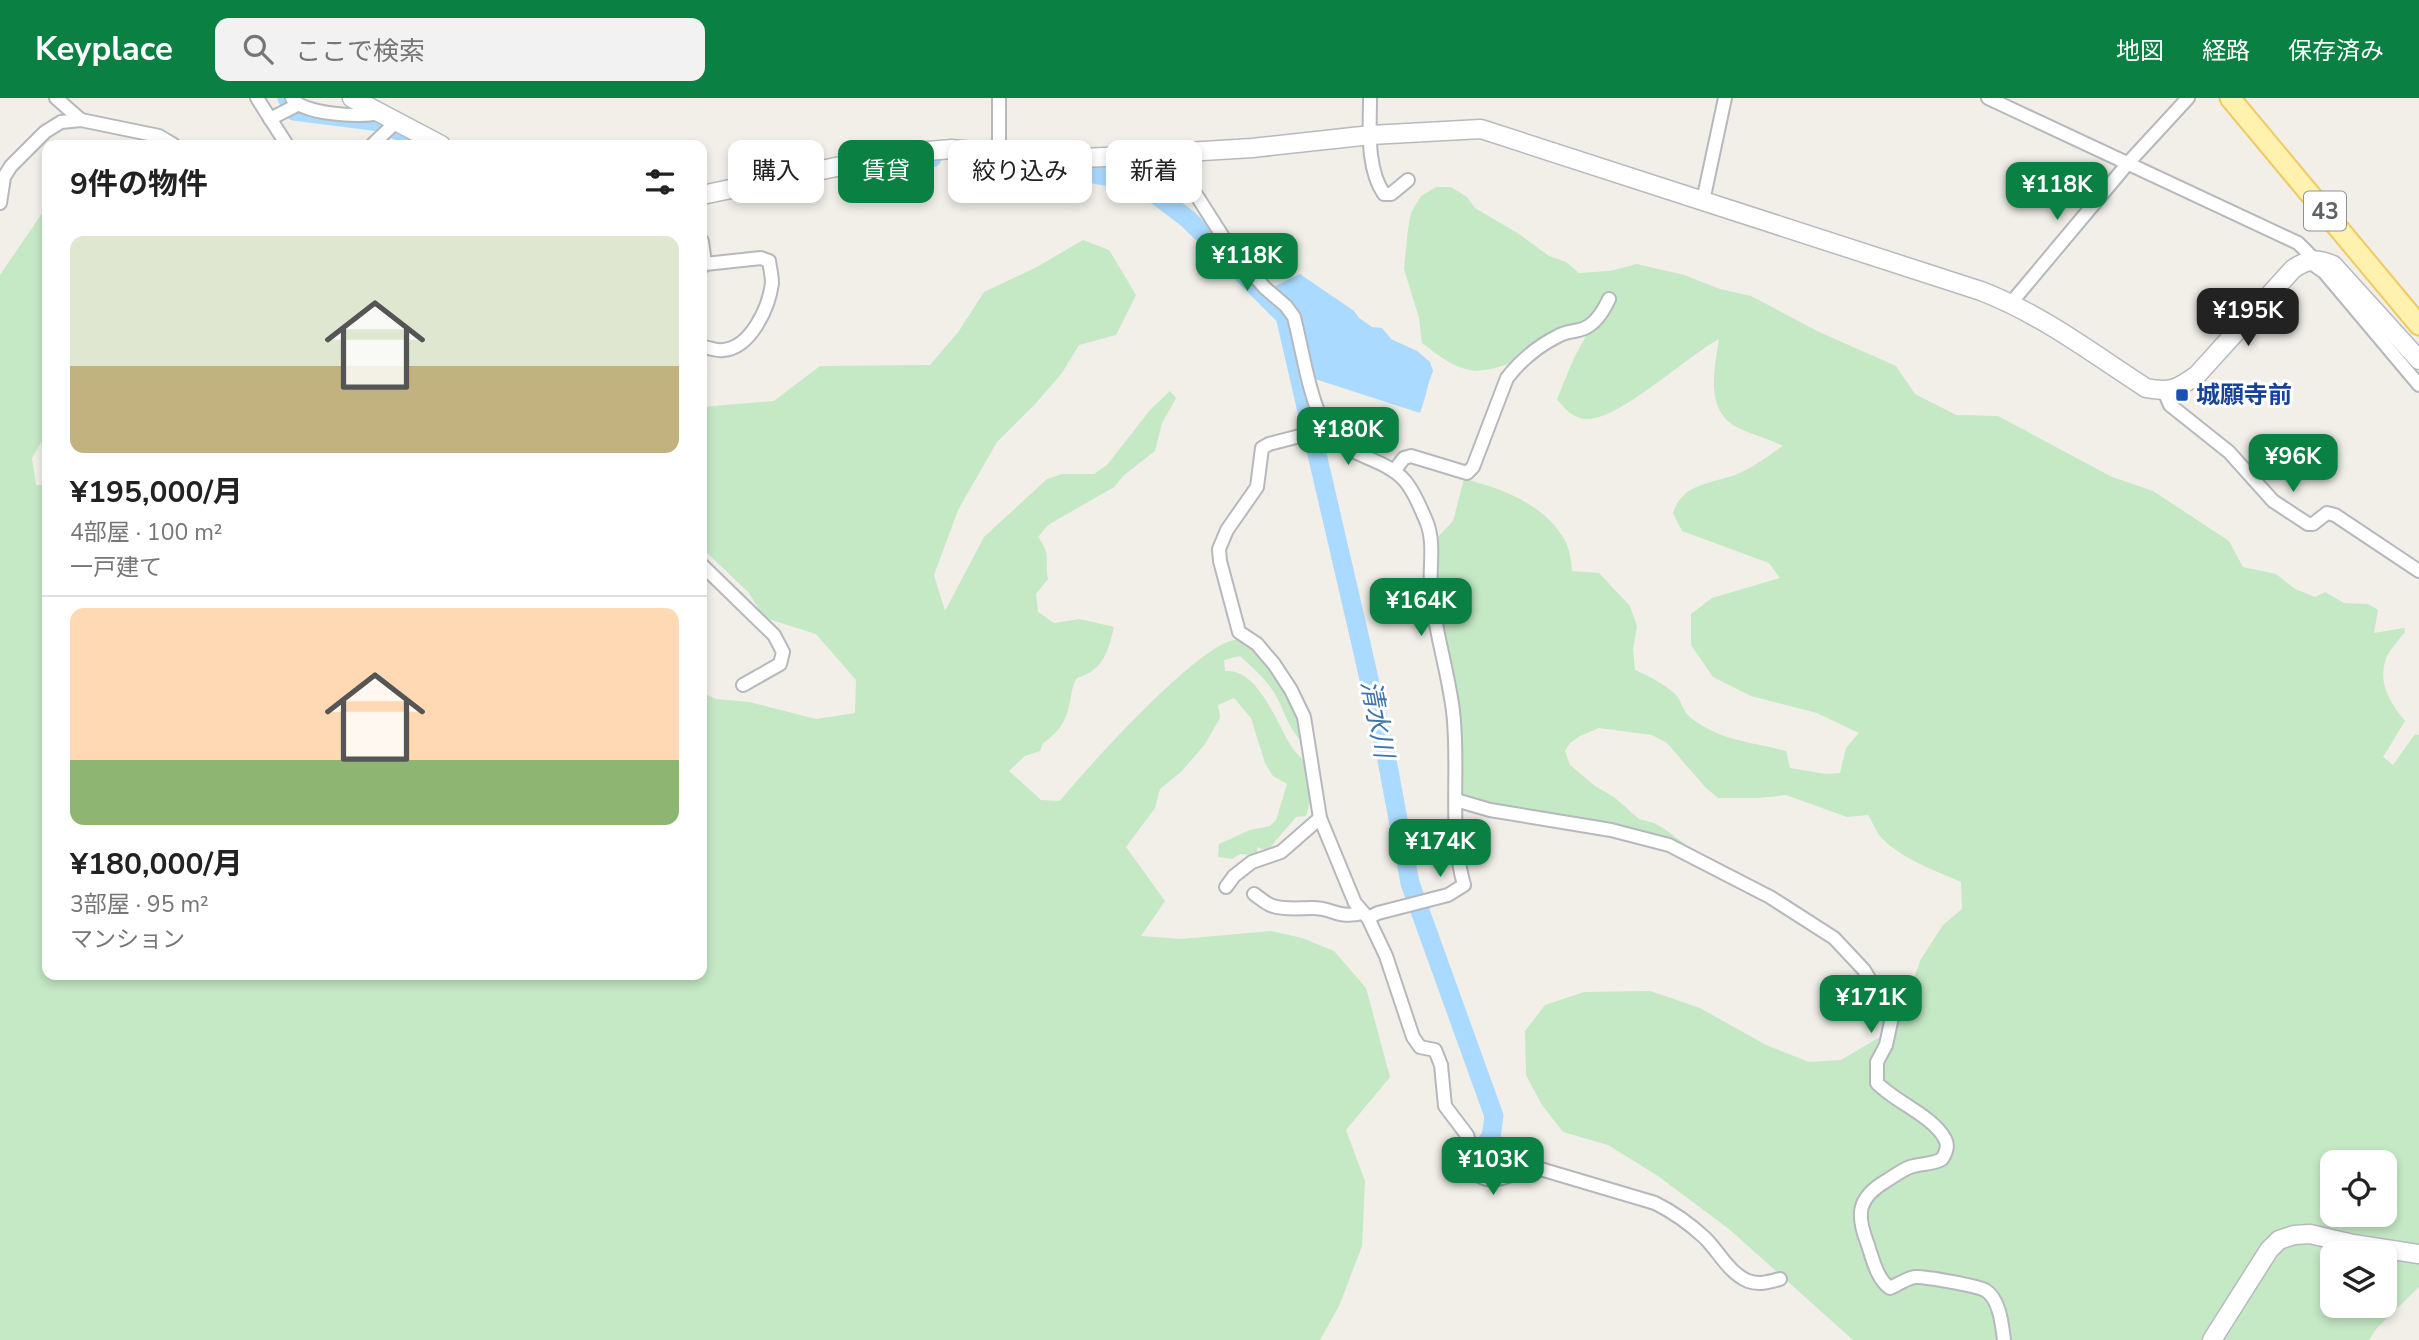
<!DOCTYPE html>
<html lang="ja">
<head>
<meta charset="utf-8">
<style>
	body { margin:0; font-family:"Nunito Sans","Noto Sans JP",sans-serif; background:#f2f2f2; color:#222; height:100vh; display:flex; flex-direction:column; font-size:26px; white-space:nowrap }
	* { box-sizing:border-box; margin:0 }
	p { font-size:23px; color:#767676 }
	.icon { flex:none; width:38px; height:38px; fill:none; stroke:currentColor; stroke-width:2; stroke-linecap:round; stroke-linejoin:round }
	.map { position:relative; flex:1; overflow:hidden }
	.sheet { position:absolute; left:42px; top:42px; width:665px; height:840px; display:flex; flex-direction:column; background:#fff; border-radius:14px; box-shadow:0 4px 10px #0003 }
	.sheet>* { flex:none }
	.hud { position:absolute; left:728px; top:42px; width:665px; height:63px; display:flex; gap:14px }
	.fabs { position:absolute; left:2320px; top:1052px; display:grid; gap:14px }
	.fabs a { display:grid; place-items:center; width:77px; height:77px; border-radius:14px; background:#fff; box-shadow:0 4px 10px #0003; font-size:35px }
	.price { position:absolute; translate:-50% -60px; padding:0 16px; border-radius:14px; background:#0b8043; color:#fff; font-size:23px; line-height:46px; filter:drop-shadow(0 2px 4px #0008) }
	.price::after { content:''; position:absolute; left:50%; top:42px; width:21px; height:16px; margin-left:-10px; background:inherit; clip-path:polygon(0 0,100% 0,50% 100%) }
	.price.on { background:#222; color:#fff }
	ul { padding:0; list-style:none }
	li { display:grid; align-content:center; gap:14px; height:371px; padding:0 28px }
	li+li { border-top:2px solid #e0e0e0 }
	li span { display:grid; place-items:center; height:217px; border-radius:14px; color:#555 }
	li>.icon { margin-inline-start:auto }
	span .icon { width:126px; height:126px; fill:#fffc; stroke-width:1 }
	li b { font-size:30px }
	h2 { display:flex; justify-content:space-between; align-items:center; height:84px; padding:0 28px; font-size:30px }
	.tag { padding:0 24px; border-radius:14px; background:#fff; box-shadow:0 4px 10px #0003; font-size:24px; line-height:63px }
	.tag.on { background:#0b8043; color:#fff }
	header { display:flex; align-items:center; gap:42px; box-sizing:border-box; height:98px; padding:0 35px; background:#0b8043; color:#fff }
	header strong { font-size:33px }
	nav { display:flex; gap:38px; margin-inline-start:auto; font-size:24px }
	.search { width:490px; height:63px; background:#f2f2f2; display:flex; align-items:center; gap:18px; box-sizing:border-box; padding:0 24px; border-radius:14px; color:#767676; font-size:26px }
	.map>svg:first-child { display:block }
</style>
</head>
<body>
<header>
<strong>Keyplace</strong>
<div class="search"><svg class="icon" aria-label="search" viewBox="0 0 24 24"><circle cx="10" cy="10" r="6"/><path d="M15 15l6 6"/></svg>ここで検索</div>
<nav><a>地図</a><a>経路</a><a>保存済み</a></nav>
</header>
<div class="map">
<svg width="2419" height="1242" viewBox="0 0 2419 1242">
	<rect width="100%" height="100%" fill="#f1efe8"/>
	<g fill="#c5e8c5" fill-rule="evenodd">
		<path d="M 1436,89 L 1451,89 L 1467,99 L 1475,110 L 1519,136 L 1549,158 L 1566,164 L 1579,175 L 1610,173 L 1637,166 L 1684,177 L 1720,191 L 1751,198 L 1819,234 L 1896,268 L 1915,296 L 1956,317 L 1998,318 L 2112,379 L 2153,393 L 2229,443 L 2243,469 L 2276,476 L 2295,491 L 2315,499 L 2325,494 L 2344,505 L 2368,506 L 2378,512 L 2374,535 L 2404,530 L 2405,534 C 2399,542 2389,552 2386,561 C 2377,586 2391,605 2405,623 L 2383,659 L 2393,667 L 2415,636 L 2419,637 L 2419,1189 L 2377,1230 L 2369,1242 L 1853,1242 L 1729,1131 L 1658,1078 L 1608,1047 L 1563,1034 L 1542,1007 L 1526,977 L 1525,933 L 1545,907 L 1584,894 L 1650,893 L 1700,910 L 1766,947 L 1809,964 L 1841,962 L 1880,939 L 1906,900 L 1921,861 L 1943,827 L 1962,811 L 1961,784 C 1934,772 1899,760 1879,737 C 1875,731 1872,723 1868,717 L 1847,719 L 1786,697 L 1758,700 L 1718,700 L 1705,689 L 1667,645 L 1652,637 L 1599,630 L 1580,638 L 1570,645 L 1565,653 L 1570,667 L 1595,688 L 1614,699 L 1639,721 L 1654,725 L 1666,732 L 1685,746 L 1688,751 L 1485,706 L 1458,698 L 1437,507 L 1436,460 L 1437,440 L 1453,423 L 1464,381 C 1501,390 1544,406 1564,441 C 1570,450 1571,463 1572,473 L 1599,475 L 1630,508 L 1637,528 L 1633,551 L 1635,572 C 1647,577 1668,588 1677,598 C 1683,606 1681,613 1695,623 C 1725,644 1753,644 1786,653 L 1790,670 L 1826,676 L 1840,675 L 1846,650 L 1859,635 L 1817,615 L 1751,598 L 1713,579 L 1691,547 L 1691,516 L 1712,500 L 1780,480 L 1769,465 L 1682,433 L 1673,415 C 1684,381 1718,387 1746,372 C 1759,365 1771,356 1783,348 C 1768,340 1748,336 1733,327 C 1705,309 1715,267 1719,241 C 1687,258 1619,322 1587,321 C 1573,321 1565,311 1557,301 L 1574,260 L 1591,229 C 1562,242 1498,278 1469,272 C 1450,268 1436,255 1422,245 L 1419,220 L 1404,171 L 1408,131 L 1411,115 L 1421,98 ZM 2333,1064 L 2385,1064 L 2385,1116 L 2333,1116 ZM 2333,1155 L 2385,1155 L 2385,1208 L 2333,1208 Z"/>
		<path d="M 47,108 L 47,335 L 32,360 L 36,387 L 47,387 L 47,877 L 702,877 L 702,537 L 707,550 L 705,596 L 716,601 L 749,604 L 816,621 L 855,615 L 856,582 L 816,536 L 765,520 L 748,494 L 702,450 L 702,309 L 774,303 L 820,268 L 930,267 L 959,233 L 984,194 L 1037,169 L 1083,142 L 1109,152 L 1136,197 L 1116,237 L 1079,247 L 1062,275 L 1036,305 L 997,344 L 958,412 L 934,477 L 945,513 L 984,439 L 1047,381 L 1062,376 L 1094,376 L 1107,367 L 1150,312 L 1170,293 L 1176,300 L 1162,325 L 1155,353 L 1124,377 L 1114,389 L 1048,427 L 1038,439 C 1052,458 1044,461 1048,481 L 1036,496 L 1038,514 L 1054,525 L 1080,521 L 1114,529 C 1108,553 1104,572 1077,580 C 1071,590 1072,596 1069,608 C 1066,624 1056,637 1043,645 L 1040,653 L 1025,658 L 1009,673 L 1041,702 L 1060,703 C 1084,673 1201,543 1236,542 C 1256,542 1285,590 1294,608 C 1299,618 1301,632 1303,644 C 1289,633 1284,611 1275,596 C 1265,580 1253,570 1240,558 L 1224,562 L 1225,573 C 1258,570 1276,624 1291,648 C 1295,655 1305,662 1308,669 C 1313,686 1311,702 1306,718 L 1296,719 L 1267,753 L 1258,749 L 1256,757 L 1240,756 L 1232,761 L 1218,759 L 1219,746 L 1250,732 L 1270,728 L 1276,722 L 1287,686 L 1273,678 L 1265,665 L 1251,620 L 1234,600 L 1218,607 L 1220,620 L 1205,646 L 1182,673 L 1160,691 L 1155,710 L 1126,749 L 1165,803 L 1141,838 L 1181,841 L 1271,833 L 1302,840 L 1334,853 L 1366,890 L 1390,979 L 1346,1032 L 1365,1083 L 1362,1148 L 1339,1208 L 1320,1242 L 0,1242 L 0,177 Z"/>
	</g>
	<path fill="#aadaff" d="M 1300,176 L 1354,213 L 1359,220 L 1372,229 L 1382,230 L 1391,241 L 1417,253 L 1430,264 L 1433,273 C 1427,287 1426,300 1420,315 L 1315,281 L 1299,217 L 1290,203 L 1273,189 Z"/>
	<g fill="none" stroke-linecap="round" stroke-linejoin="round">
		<g stroke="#aadaff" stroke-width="19">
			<polyline points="287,0 294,13 380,24 399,33 419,47"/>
			<polyline points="1042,66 1140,85 1188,121 1285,218 1362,550 1386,657 1410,785 1494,1018 1491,1039 1471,1063"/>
			<polyline points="851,74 932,60"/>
		</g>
		<g stroke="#b5b8bc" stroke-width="16">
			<g id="street">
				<polyline points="56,0 81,22"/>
				<polyline points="257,0 287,47"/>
				<path d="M 292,0 C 301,16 361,20 377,15"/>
				<path d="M 1370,0 C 1370,30 1366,70 1384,96 L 1391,96 L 1408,82"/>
				<polyline points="1988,0 2298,145 2314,161"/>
				<polyline points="270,21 297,7"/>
				<polyline points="372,47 395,25"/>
				<polyline points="999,54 999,0"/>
				<path d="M 1169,54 L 1230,150 L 1265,190 L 1286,208 L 1294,219 C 1302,250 1310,304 1326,331 C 1344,359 1385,359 1405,383 C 1414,393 1422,413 1427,425 C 1435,446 1429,471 1431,493 C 1435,534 1448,573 1453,613 C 1460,671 1448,731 1464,787 L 1448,797 L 1378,815 L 1368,820"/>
				<polyline points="1703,103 1725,0"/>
				<polyline points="0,105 4,79 11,68 45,34 61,24 81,22 159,38 174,47"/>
				<polyline points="702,143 705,166"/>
				<polyline points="2311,165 2324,174 2419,287"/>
				<path d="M 702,169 L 705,166 L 761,160 L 769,163 C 770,170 772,178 772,185 C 769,209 751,250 723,252 C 717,253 708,250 702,248"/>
				<polyline points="2011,205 2129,64 2188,0"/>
				<polyline points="2164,293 2170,307 2229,354 2273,403 2308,426 2313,426 2327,415 2335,417 2419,473"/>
				<path d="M 1327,331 L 1269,346 L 1262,350 L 1257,389 L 1227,432 L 1219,451 L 1220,463 L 1239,534 L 1257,546 L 1274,566 L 1291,592 L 1304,619 L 1320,720 L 1355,805 L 1368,820 L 1386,858 L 1413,939 L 1420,949 L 1435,952 L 1441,967 L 1445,1008 L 1467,1037 L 1470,1046 L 1465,1063 C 1487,1098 1509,1073 1537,1070 L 1655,1105 C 1673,1114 1690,1126 1705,1140 C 1719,1154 1729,1175 1748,1183 C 1759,1187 1769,1184 1780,1181"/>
				<path d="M 1394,373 L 1404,360 L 1411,358 L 1467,375 L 1473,369 L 1507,280 C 1521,262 1538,248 1558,238 C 1565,234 1571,234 1579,232 C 1594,229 1603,214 1609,201"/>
				<polyline points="702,467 774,537 783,554 780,566 743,587"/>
				<path d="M 1456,702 L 1490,712 L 1611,732 L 1669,747 L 1770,799 L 1834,840 L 1864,872 L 1892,919 L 1886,947 L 1877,964 L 1877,985 C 1895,1004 1933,1018 1945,1041 C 1949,1048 1946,1055 1942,1061 C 1932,1067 1921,1065 1910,1069 C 1902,1072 1894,1078 1886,1083 C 1857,1100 1856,1117 1868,1147 C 1873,1162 1877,1181 1890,1190 C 1897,1187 1907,1180 1915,1179 C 1924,1178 1977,1188 1985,1192 C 2000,1201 2002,1227 2004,1242"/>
				<polyline points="1226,789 1234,778 1252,764 1281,754 1320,720"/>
				<path d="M 1254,796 C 1260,800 1266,806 1273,808 C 1285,812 1300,810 1313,810 C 1334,810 1336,821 1363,815"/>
			</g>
		</g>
		<g stroke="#b6babf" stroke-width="21">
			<g id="secondary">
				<polyline points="352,0 441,47"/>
				<path d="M 702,97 L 903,55 L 952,51 L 1055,61 L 1105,59 L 1252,50 L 1371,37 L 1481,31 L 1981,193 C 2041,216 2092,255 2146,290 C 2171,295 2177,291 2197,277 L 2293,171 C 2308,161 2316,160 2333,167 L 2419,262"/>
				<polyline points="2212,1242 2269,1152 2279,1142 2294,1137 2310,1136 2353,1146 2419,1156"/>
			</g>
		</g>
		<g stroke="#f2c960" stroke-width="23">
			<polyline id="primary" points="2230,0 2419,227"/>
		</g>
		<use href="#street" stroke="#fff" stroke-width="12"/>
		<use href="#secondary" stroke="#fff" stroke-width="18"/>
		<use href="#primary" stroke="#fff2af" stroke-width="19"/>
	</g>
	<rect fill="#1a4fb4" stroke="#fff" stroke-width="2.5" x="2175" y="290" width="14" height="14" rx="3.5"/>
	<g text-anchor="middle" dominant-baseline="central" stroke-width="6" stroke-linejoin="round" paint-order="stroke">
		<rect fill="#fff" stroke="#8f9295" stroke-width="2" x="2304" y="93.5" width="42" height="39" rx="5"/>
		<g font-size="23" font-weight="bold" fill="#5f6368">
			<text x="2325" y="113">43</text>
		</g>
		<g font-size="24" font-weight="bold" fill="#164399" stroke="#fff" text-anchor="start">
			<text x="2196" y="297">城願寺前</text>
		</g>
		<g font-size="26" font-style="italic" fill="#4174aa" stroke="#fff">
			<text transform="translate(1377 621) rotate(79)">清水川</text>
		</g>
	</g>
</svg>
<div class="fabs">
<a><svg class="icon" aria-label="locate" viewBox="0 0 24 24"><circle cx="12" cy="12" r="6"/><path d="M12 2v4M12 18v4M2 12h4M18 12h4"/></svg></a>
<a><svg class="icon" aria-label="layers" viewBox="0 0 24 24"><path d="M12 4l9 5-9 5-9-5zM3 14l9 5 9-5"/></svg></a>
</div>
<b class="price" style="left:2057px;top:124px">¥118K</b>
<b class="price" style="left:1247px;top:195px">¥118K</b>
<b class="price on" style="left:2248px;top:250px">¥195K</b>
<b class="price" style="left:1348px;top:369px">¥180K</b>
<b class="price" style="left:2293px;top:396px">¥96K</b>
<b class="price" style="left:1421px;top:540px">¥164K</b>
<b class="price" style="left:1440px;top:781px">¥174K</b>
<b class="price" style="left:1871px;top:937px">¥171K</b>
<b class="price" style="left:1493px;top:1099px">¥103K</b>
<div class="hud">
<a class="tag">購入</a>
<a class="tag on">賃貸</a>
<a class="tag">絞り込み</a>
<a class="tag">新着</a>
</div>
<section class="sheet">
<h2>9件の物件<svg class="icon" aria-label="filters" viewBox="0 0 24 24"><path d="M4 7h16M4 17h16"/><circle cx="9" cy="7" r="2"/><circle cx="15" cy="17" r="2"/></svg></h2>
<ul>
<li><span style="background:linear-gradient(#dfe7d0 60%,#c2b280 0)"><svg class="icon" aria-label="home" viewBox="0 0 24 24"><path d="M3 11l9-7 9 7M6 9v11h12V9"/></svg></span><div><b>¥195,000/月</b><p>4部屋 · 100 m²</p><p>一戸建て</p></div></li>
<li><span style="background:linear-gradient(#ffd9b3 70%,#8fb573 0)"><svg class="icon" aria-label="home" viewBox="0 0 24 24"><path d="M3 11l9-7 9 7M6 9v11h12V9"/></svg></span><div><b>¥180,000/月</b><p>3部屋 · 95 m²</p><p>マンション</p></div></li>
</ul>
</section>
</div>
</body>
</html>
